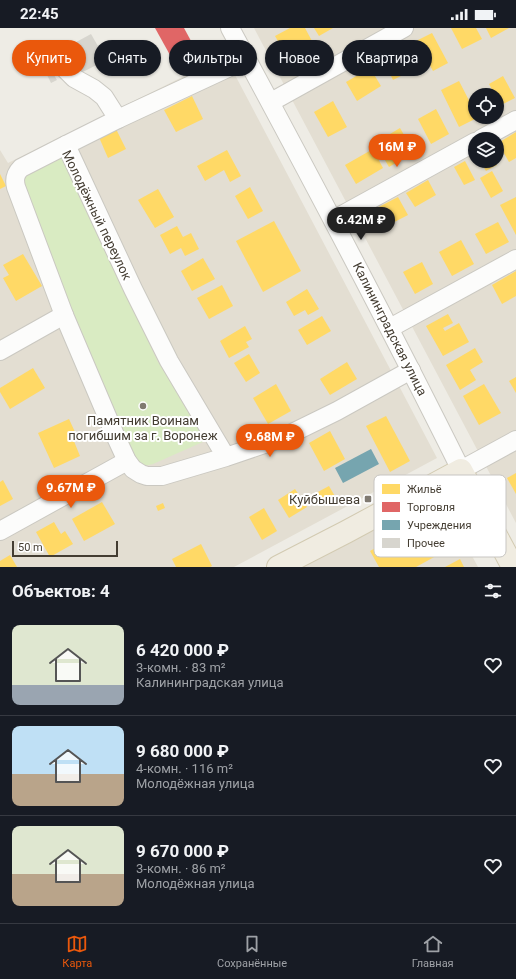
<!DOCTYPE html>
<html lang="ru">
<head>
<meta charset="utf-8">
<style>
	body { margin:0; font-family:Roboto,sans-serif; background:#242831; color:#f1f3f6; height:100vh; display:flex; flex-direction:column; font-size:15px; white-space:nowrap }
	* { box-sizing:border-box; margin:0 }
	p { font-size:13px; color:#9ea1a6 }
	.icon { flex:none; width:22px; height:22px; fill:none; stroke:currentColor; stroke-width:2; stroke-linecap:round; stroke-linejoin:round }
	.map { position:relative; height:539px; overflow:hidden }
	.details { display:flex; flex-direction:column; background:#171b24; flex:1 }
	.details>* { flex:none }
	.top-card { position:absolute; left:12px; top:12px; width:492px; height:36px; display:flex; gap:8px }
	.buttons { position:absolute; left:468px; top:60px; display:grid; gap:8px }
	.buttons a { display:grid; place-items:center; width:36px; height:36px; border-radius:50%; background:#171b24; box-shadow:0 1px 3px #0004; font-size:20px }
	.scale { position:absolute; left:12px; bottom:10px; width:106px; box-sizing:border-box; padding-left:4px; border:2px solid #443d32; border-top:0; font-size:11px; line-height:14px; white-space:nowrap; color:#443d32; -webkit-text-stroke:3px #fff; paint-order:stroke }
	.price { position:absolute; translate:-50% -34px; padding:0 9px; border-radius:14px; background:#ea580c; color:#fff; font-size:13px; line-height:26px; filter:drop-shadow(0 1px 2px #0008) }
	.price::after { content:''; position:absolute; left:50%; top:24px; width:12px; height:9px; margin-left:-6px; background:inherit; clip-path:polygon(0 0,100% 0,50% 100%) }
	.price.current { background:#222; color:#fff }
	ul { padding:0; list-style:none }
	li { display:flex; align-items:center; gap:12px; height:100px; padding:0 12px }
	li+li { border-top:1px solid #363941 }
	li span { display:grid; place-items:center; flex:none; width:112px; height:80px; border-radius:8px; color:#555 }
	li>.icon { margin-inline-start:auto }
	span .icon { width:48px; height:48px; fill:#fffc; stroke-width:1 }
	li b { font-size:17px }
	h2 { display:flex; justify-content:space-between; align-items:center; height:48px; padding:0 12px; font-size:17px }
	.tag { padding:0 14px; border-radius:18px; background:#171b24; box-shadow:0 1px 3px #0004; font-size:14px; line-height:36px }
	.tag.current { background:#ea580c; color:#fff }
	.status { display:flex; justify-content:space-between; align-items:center; height:28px; padding:0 20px; background:#171b24; direction:ltr }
	.status svg { height:11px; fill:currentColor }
	.tab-bar { display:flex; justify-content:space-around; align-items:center; height:56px; border-top:1px solid #363941; background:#171b24; font-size:11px; color:#9ea1a6 }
	.tab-bar a { display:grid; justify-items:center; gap:2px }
	.tab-bar .current { color:#ea580c }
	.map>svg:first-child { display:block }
</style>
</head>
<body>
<div class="status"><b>22:45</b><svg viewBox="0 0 49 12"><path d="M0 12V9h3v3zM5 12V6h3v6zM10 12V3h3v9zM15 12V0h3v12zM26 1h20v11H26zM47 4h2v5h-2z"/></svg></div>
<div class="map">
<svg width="516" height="539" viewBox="0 0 516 539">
	<rect width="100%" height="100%" fill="#eeece5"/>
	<g fill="#e3ded2" fill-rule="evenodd">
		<path d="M 254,0 L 516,0 L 516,495 ZM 475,67 L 497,67 L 497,89 L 475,89 ZM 475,111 L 497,111 L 497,133 L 475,133 Z"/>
		<polygon points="225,28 437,430 234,539 0,539 0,122 8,135"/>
		<polygon points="427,474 459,504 478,539 299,539"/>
	</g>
	<polygon fill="#d9ebc2" points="61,128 65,133 158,334 178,361 207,410 205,413 153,436 145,438 140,435 118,402 75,305 21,150"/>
	<g fill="#ffd966">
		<polygon points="290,0 305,0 312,13 286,27 275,8"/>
		<polygon points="314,0 333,0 319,8"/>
		<polygon points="451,0 476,0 482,11 462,21"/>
		<polygon points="486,0 509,0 491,10"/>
		<polygon points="432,5 448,35 433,43 416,13"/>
		<polygon points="403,22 413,42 393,52 383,32"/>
		<polygon points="370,40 381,58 357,73 346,54"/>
		<polygon points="503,48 515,70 501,77 497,70 497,67 495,67 489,56"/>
		<polygon points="459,53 475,84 475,89 479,89 459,99 441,62"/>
		<polygon points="192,68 203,91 176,104 164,82"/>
		<polygon points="333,73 347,99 328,109 314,84"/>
		<polygon points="436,81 449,106 431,116 418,91"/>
		<polygon points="115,99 126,121 108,130 98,107"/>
		<polygon points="400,100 414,124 389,139 375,115"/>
		<polygon points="516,104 516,130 509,134 498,115"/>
		<polygon points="373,121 383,140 356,156 345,137"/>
		<polygon points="227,122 241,148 230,154 224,142 205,153 197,138"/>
		<polygon points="465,133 475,152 464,157 454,139"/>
		<polygon points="480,133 495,133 497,137 486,143"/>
		<polygon points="492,143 503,163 491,170 480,150"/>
		<polygon points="0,146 6,158 0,161"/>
		<polygon points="428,152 436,167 415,179 406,165"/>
		<polygon points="250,159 263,183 248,191 235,168"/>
		<polygon points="158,161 174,189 155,200 138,172"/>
		<polygon points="398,169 408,187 379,202 369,184"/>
		<polygon points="516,169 516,207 500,177"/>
		<polygon points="274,193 301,243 263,264 236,213"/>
		<polygon points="498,194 509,214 486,226 475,206"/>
		<polygon points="177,198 183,209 191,205 199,221 185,228 181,220 170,226 160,207"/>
		<polygon points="461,212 474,236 452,248 439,224"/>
		<polygon points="23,226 42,258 16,273 3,250 9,247 3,237"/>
		<polygon points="203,230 215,251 192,263 181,243"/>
		<polygon points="422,234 433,256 415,266 403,244"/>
		<polygon points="516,243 516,268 502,276 492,257"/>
		<polygon points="222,257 233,278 209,291 197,270"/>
		<polygon points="307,261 319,281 308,287 305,282 294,288 286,274"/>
		<polygon points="448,286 453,295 443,300 445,303 459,295 469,314 443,328 426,298"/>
		<polygon points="322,288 331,303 307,317 298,302"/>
		<polygon points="245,298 252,311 246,314 249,319 229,330 220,313"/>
		<polygon points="475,320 483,334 470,342 476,352 460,362 446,337"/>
		<polygon points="249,326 260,345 246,354 234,335"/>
		<polygon points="347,334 357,351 330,367 320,351"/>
		<polygon points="33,340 45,360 10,381 0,364 0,360"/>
		<polygon points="516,349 516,365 509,353"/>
		<polygon points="276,356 291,383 268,396 253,370"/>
		<polygon points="484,356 501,385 479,397 463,368"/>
		<polygon points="386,388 410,433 390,444 366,398"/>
		<polygon points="69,391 75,404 71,406 80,428 54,440 38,405"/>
		<polygon points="330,403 345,431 324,443 309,415"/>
		<polygon points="516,445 516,466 507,450"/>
		<polygon points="3,452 13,471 0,478 0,454"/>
		<polygon points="329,458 336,470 323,477 316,465"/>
		<polygon points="295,461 307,479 289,490 278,472"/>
		<polygon points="102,474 115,496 84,513 72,491"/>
		<polygon points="163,475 165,480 158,483 156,478"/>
		<polygon points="264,480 277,503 262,512 249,489"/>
		<polygon points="429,490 447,522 416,539 379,539 370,523"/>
		<polygon points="54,494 61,506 65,503 73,516 50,529 36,504"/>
		<polygon points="201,516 212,538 210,539 176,539 172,531"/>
		<polygon points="10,527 17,539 0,539 0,533"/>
		<polygon points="460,531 464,539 445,539"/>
	</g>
	<polygon fill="#e06666" points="155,0 184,0 197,24 175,36"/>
	<polygon fill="#76a5af" points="371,421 379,436 343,455 335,440"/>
	<g fill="#d7d5ce">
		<polygon points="91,6 106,32 81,45 67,19"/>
		<polygon points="51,42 57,52 51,55 46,45"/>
	</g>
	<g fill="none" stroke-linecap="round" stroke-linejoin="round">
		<g stroke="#cac8c1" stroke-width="20">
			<g id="minor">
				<path d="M 230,0 C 309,146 387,293 461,442 L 516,412"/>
				<polyline points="57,33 74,50 94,61 104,69 118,91"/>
				<polyline points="271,74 404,0"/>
				<polyline points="481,111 516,92"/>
				<polyline points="66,117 118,91 247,31"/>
				<polyline points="333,192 475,114"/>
				<polyline points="390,300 516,231"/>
				<polyline points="0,323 64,287"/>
				<path d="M 226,429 L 169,333 L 133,261 L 66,117 L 21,140 C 15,146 14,151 16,159 L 64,287 L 115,407 L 127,433 L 133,441 L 141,446 L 147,448 L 162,448 L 226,429 L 282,410 L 337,383 L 411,342"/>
				<polyline points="0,503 127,433"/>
			</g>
		</g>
		<g stroke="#d2cab1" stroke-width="24">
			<polyline id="major" points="278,539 346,504 461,442 513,539"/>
		</g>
		<use href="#minor" stroke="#fcfcfb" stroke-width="18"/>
		<use href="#major" stroke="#f0ece1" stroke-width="22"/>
	</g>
	<g fill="#807a71" stroke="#fff" stroke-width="1.5">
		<circle cx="143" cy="378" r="4"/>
		<rect x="364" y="467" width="8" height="8" rx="2"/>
	</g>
	<g text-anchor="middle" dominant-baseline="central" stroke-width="4" stroke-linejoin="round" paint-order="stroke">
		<g font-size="13" fill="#443d32" stroke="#fff">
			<text transform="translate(97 187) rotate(64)">Молодёжный переулок</text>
			<text transform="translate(390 301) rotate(63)">Калининградская улица</text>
		</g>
		<g font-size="13" fill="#443d32" stroke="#fff">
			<text x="143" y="392">Памятник Воинам<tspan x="143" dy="15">погибшим за г. Воронеж</tspan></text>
			<text x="360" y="471" text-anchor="end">Куйбышева</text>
		</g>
	</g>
	<rect x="374" y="447" width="132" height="82" rx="6" fill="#fff" stroke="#c7c5c2" stroke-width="1"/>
	<rect x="382" y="456" width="18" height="10" fill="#ffd966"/>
	<rect x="382" y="474" width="18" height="10" fill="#e06666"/>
	<rect x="382" y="492" width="18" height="10" fill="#76a5af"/>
	<rect x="382" y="510" width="18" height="10" fill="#d7d5ce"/>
	<g font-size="11" fill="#443d32">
		<text x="407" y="465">Жильё</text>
		<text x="407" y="483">Торговля</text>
		<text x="407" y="501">Учреждения</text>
		<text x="407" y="519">Прочее</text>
	</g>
</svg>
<div class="buttons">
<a><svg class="icon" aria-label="locate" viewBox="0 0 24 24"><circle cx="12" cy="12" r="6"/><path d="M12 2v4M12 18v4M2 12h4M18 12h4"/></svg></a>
<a><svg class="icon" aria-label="layers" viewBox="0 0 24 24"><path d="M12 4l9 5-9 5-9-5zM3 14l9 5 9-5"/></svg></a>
</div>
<div class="scale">50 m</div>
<b class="price" style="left:397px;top:140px">16M ₽</b>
<b class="price current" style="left:361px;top:213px">6.42M ₽</b>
<b class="price" style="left:270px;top:430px">9.68M ₽</b>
<b class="price" style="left:71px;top:481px">9.67M ₽</b>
<div class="top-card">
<a class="tag current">Купить</a>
<a class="tag">Снять</a>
<a class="tag">Фильтры</a>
<a class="tag">Новое</a>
<a class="tag">Квартира</a>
</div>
</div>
<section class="details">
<h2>Объектов: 4<svg class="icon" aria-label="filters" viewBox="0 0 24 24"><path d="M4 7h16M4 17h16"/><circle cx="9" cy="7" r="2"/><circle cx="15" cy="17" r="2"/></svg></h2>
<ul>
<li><span style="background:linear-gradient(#dfe7d0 75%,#9aa5b1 0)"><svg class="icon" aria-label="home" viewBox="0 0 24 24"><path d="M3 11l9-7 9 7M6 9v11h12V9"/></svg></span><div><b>6 420 000 ₽</b><p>3-комн. · 83 m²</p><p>Калининградская улица</p></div><svg class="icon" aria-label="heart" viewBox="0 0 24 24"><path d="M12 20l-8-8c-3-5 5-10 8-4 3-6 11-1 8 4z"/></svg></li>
<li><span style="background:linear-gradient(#bfe0f5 60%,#b9a48a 0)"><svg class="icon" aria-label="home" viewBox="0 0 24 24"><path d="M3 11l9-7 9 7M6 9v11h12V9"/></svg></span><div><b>9 680 000 ₽</b><p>4-комн. · 116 m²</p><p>Молодёжная улица</p></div><svg class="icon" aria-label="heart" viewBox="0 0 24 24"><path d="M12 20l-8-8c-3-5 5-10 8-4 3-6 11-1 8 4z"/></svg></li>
<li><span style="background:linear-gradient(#dfe7d0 60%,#b9a48a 0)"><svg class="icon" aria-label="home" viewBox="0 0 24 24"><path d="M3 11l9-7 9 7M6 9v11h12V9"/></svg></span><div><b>9 670 000 ₽</b><p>3-комн. · 86 m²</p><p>Молодёжная улица</p></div><svg class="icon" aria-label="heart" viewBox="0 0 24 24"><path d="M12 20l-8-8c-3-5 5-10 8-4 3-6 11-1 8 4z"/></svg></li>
</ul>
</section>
<nav class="tab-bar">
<a class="current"><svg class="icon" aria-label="map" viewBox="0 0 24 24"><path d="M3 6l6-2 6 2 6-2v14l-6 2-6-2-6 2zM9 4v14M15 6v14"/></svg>Карта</a>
<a><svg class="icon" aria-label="saved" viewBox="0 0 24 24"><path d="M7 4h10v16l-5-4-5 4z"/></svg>Сохранённые</a>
<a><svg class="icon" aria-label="home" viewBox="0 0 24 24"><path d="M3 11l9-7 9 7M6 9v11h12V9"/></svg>Главная</a>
</nav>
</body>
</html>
